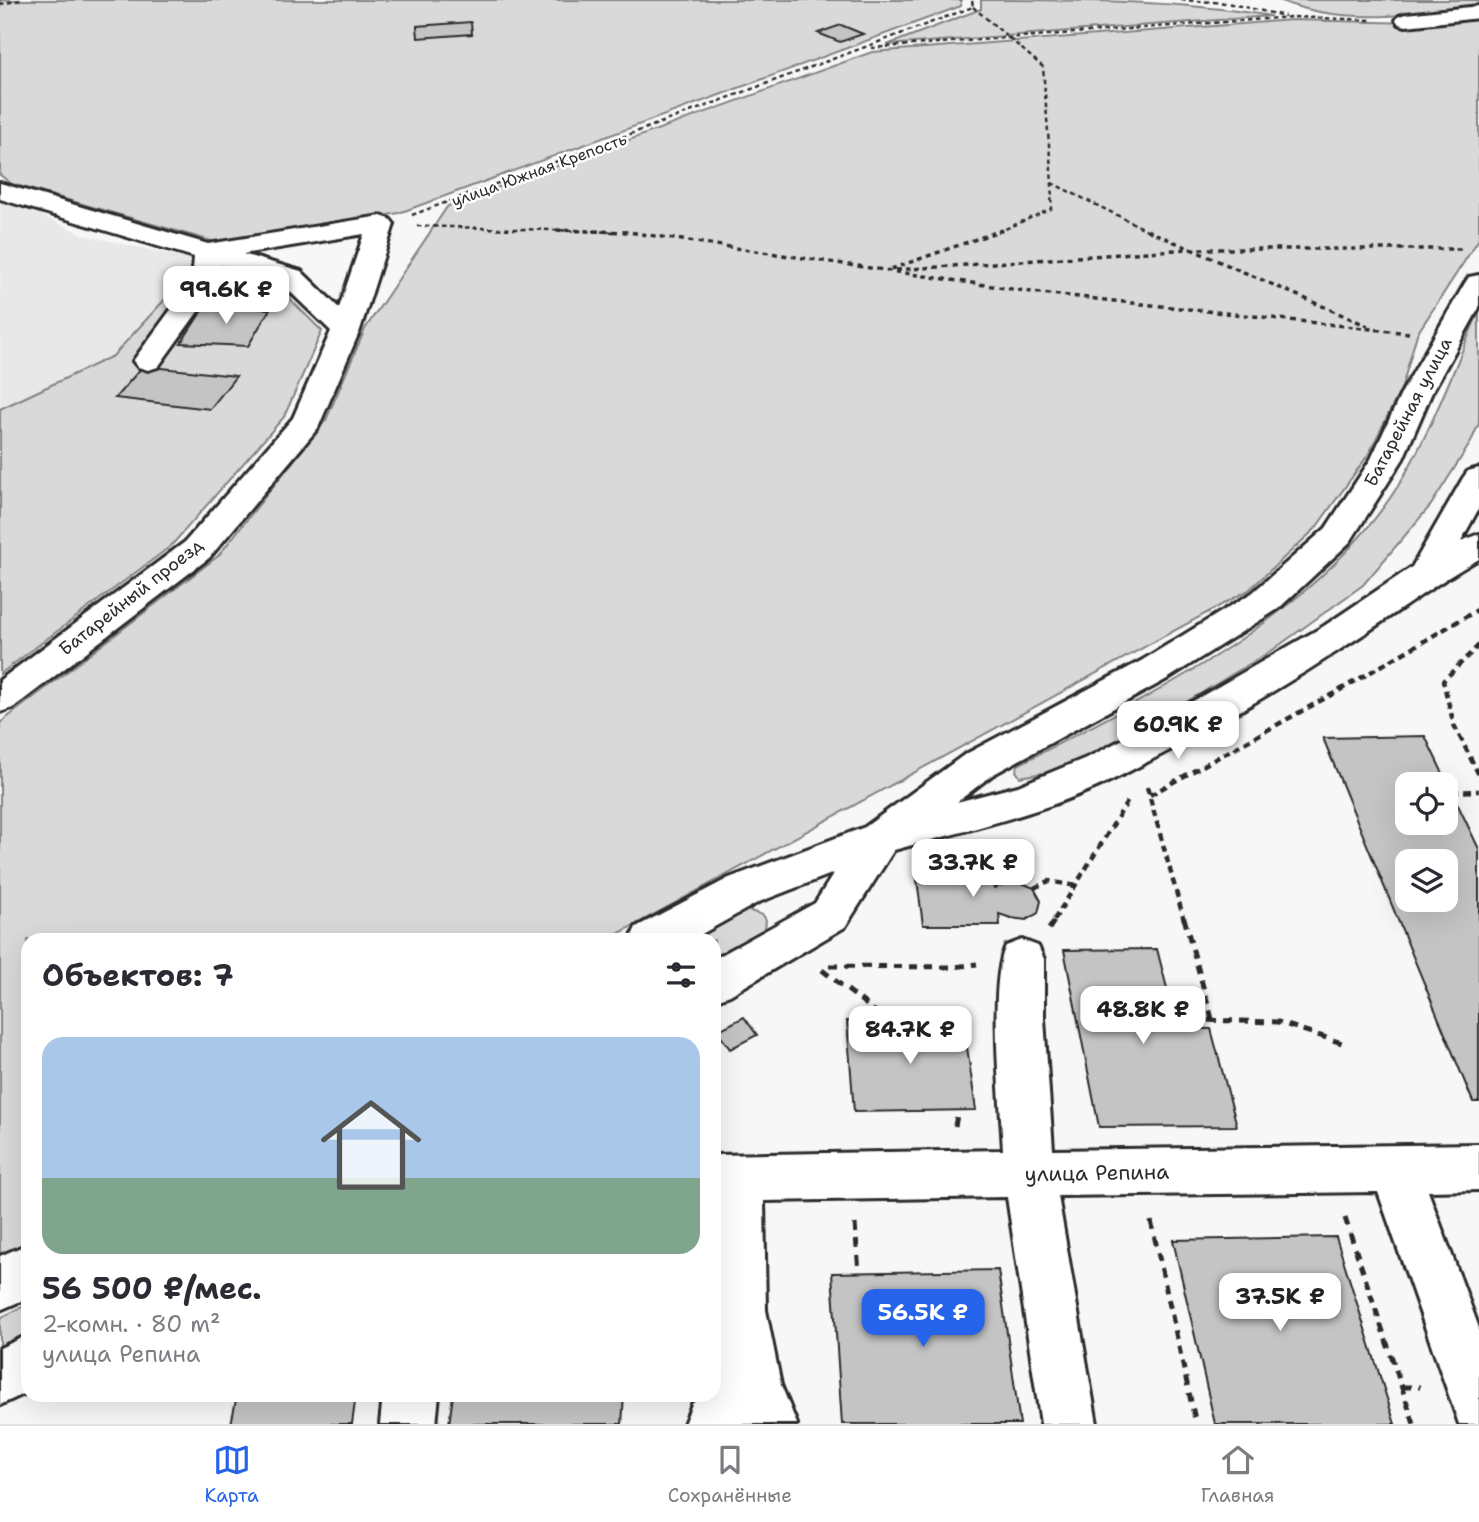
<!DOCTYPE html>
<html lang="ru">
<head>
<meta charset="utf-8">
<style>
	body { margin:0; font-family:"Shantell Sans",sans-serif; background:#f2f2f3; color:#2b2b33; height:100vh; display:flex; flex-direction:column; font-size:26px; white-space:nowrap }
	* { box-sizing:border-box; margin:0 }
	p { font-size:23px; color:#7c7c81 }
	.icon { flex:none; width:38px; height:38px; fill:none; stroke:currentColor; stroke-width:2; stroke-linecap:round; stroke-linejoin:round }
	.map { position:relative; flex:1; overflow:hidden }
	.details { position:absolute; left:21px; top:933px; width:700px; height:469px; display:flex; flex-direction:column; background:#fff; border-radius:21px; box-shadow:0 7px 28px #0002 }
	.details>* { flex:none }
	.tools { position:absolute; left:1395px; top:772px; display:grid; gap:14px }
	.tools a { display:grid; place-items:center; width:63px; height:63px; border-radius:14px; background:#fff; box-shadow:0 7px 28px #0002; font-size:35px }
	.price { position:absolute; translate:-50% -60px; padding:0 16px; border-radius:14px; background:#fff; color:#222; font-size:23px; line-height:46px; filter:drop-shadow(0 2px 4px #0008) }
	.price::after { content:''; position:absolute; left:50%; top:42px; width:21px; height:16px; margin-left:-10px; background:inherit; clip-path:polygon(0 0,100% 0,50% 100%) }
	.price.active { background:#2563eb; color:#fff }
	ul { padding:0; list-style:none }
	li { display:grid; align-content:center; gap:14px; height:371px; padding:0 21px }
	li+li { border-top:2px solid #e1e1e2 }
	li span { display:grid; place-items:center; height:217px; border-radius:21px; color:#555 }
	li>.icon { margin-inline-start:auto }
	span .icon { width:126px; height:126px; fill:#fffc; stroke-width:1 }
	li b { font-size:30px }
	h2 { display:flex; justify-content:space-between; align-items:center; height:84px; padding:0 21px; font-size:30px }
	.menu { display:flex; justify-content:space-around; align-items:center; height:98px; border-top:2px solid #e1e1e2; background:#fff; font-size:19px; color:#7c7c81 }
	.menu a { display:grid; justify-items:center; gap:4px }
	.menu .active { color:#2563eb }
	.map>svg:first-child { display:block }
</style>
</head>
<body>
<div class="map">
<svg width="1479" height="1424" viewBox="0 0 1479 1424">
	<rect width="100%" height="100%" fill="#f7f7f7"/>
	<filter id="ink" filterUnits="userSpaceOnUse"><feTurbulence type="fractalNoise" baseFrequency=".0143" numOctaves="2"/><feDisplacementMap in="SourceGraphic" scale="14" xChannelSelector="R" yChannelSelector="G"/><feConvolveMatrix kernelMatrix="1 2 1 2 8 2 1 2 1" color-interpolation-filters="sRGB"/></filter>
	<g filter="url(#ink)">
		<polygon fill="#e8e8e8" points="0,196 84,235 200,261 113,356 0,409"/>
		<g fill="#d9d9d9" stroke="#828282" stroke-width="2">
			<polygon points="0,0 961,0 961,6 399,213 222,244 12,184 0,175"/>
			<path d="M 981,0 C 1078,0 1175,0 1271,16 L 887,45 L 981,9 Z"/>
			<path d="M 1279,0 L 1479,0 L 1479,7 C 1414,15 1340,26 1279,0 Z"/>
			<polygon points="1479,16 1479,239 1417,334 1402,387 1368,455 1315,529 1249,590 607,940 28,940 28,1243 0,1258 0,723 218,556 326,420 365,329 447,207 452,204 872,52 1292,20 1415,23"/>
			<polygon points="200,261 278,287 322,331 284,417 171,546 0,674 0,409 113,356"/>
			<path d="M 1479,311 L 1479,423 L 1471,442 L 1431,505 L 1363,585 L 1274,649 L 1155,721 L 1061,770 L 1020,777 L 1016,771 L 1018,765 C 1154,694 1324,613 1404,476 C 1434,424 1455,366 1479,311 Z"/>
			<polygon points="747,910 763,915 766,920 765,929 714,957 714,940 694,940"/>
			<polygon points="28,1304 28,1336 0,1350 0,1318"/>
		</g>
		<g fill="#c4c4c4" stroke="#2b2b2b" stroke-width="2" fill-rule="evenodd">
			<polygon points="471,22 472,34 418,38 417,26"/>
			<polygon points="841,25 863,34 840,42 818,33"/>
			<polygon points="205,306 270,309 248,346 181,343"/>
			<polygon points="143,366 236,376 210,409 115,398"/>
			<path d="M 1425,736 L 1479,849 L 1479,1102 L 1473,1102 L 1323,738 ZM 1407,784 L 1446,784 L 1446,822 L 1407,822 ZM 1407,861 L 1446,861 L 1446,900 L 1407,900 Z"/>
			<polygon points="991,871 994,888 1007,883 1020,882 1034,888 1041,901 1038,913 1026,920 1011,918 999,914 1000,925 923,925 916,872"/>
			<polygon points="1157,949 1172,1008 1158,1009 1163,1028 1211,1029 1237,1126 1099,1127 1064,950"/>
			<polygon points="744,1017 757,1035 730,1049 717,1031"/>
			<polygon points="963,1019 976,1110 854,1112 847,1021"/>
			<polygon points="1336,1237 1395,1424 1215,1424 1173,1240"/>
			<polygon points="998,1270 1020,1424 842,1424 832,1273"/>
			<polygon points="237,1395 356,1395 352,1424 231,1424"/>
			<polygon points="453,1395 624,1395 622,1424 449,1424"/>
		</g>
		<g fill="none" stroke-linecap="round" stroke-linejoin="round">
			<g stroke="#2b2b2b" stroke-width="6">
				<g id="minor">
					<polygon points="1479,6 1479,18 1406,26 1399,24 1396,20 1399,16 1406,14"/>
					<path d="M 0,183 L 208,244 L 381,216 L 390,219 L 394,224 L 360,330 L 318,428 L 209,558 L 13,708 L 0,712 L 0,680 L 185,542 L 293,418 L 331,331 L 281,283 L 221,265 L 220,281 L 158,367 L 148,370 L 138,367 L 133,361 L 192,281 L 194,257 L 0,199 ZM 364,234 L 339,308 L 301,271 L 243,254 Z"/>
					<path d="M 1479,275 L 1479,308 L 1432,392 L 1403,459 L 1350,542 L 1278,609 L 1167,679 L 992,775 L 957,802 L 1018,786 L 1091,756 L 1174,712 L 1324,626 L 1412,567 L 1463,478 L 1468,471 L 1479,468 L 1479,508 L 1461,541 L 1479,534 L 1479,559 C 1434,584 1394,615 1350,643 C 1277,691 1199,736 1120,776 C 1049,812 971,829 894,850 L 845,927 L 730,995 L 714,1001 L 714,959 L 815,903 L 834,873 L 759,902 L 691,940 L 630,940 L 636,927 L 729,878 L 865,827 L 964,755 L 1141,661 L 1252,593 L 1326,528 L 1371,459 L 1402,392 L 1465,283 L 1469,277 Z"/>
					<path d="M 1022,940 L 1038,946 L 1044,959 L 1044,1019 L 1053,1150 L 1479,1144 L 1479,1190 L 1428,1191 L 1479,1328 L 1479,1424 L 1459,1424 L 1378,1192 L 1058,1196 L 1097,1424 L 1041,1424 L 1007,1197 L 764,1201 L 766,1310 L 781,1385 L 797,1424 L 684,1424 L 692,1404 L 702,1395 L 714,1395 L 714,1384 L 723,1376 L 714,1322 L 714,1155 L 1003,1150 C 1001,1105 988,981 1006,946 Z"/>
					<polygon points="28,1244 28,1298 0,1310 0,1256"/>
					<polygon points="28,1335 28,1392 0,1405 0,1348"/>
					<polygon points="383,1395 439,1395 436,1424 380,1424"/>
				</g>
			</g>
			<g stroke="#2b2b2b" stroke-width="2.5" stroke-dasharray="4.5 3.5" stroke-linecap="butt">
				<polyline points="1181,0 1227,3 1285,16"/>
				<polyline points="0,4 21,0"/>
				<polyline points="973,7 1043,67 1052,183 1151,232"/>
				<polyline points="871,48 1292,17 1372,20"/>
				<polyline points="412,215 973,7 972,0"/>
				<polyline points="417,226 617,232"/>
				<polyline points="998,232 1051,209 1052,183"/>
			</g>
			<g stroke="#2b2b2b" stroke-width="3.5" stroke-dasharray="5 4.5" stroke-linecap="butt">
				<polyline points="556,230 628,232 1032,292 1409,333"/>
				<polyline points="1147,230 1368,326"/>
				<polyline points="891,269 1002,230"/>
				<polyline points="896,270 1189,249 1462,249"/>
			</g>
			<g stroke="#2b2b2b" stroke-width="4.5" stroke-dasharray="7 5" stroke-linecap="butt">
				<polyline points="1479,645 1443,681 1454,725 1479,775"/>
				<polyline points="1147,787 1184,920"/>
				<polyline points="1452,792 1479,791"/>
				<polyline points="1150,795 1340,690 1479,609"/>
				<polyline points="1034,888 1049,881 1076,886"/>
				<polyline points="1054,920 1129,799"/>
			</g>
			<g stroke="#2b2b2b" stroke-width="5" stroke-dasharray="9 7" stroke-linecap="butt">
				<polyline points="1184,918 1212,1019"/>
				<polyline points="1049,929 1056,918"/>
				<polyline points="829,966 954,967 977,964"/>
				<polyline points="822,970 886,1020"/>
				<polyline points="1160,1019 1278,1022 1345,1044"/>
				<polyline points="955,1126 958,1110"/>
				<polyline points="1345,1218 1414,1424"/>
				<polyline points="1151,1221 1196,1424"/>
				<polyline points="855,1224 859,1272"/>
				<polyline points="1402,1387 1420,1387"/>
			</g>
			<use href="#minor" fill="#fff" fill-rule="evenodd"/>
		</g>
	</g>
	<g text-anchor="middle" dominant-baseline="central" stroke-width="5" stroke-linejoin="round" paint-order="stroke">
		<g font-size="16" fill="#2b2b2b" stroke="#fff">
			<text transform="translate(539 170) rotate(-20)">улица Южная Крепость</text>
		</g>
		<g font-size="18" fill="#2b2b2b" stroke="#fff">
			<text transform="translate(1408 412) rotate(-62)">Батарейная улица</text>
			<text transform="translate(131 597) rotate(-38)">Батарейный проезд</text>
		</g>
		<g font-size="21" fill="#2b2b2b" stroke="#fff">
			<text transform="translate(1097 1173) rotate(-1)">улица Репина</text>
		</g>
	</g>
</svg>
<div class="tools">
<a><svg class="icon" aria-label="locate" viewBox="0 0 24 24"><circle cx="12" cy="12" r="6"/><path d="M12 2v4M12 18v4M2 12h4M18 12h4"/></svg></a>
<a><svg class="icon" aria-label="layers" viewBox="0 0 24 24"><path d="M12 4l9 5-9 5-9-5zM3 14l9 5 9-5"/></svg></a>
</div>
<b class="price" style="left:226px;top:326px">99.6K ₽</b>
<b class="price" style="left:1178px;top:761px">60.9K ₽</b>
<b class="price" style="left:973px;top:899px">33.7K ₽</b>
<b class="price" style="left:1143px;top:1046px">48.8K ₽</b>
<b class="price" style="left:910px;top:1066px">84.7K ₽</b>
<b class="price" style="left:1280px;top:1333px">37.5K ₽</b>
<b class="price active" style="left:923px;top:1349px">56.5K ₽</b>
<section class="details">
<h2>Объектов: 7<svg class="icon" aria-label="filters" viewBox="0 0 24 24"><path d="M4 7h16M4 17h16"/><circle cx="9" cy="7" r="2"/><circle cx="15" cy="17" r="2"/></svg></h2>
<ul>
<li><span style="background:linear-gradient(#a9c7e8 65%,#7fa58c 0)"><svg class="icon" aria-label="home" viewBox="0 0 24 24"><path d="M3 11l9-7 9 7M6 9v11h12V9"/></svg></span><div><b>56 500 ₽/мес.</b><p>2-комн. · 80 m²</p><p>улица Репина</p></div></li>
</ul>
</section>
</div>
<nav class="menu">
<a class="active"><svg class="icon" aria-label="map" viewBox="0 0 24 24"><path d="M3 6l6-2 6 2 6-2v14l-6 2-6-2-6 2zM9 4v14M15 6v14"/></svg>Карта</a>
<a><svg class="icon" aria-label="saved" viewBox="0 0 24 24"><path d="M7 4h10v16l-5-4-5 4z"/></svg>Сохранённые</a>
<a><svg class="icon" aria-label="home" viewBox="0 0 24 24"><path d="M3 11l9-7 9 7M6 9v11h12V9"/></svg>Главная</a>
</nav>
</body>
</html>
